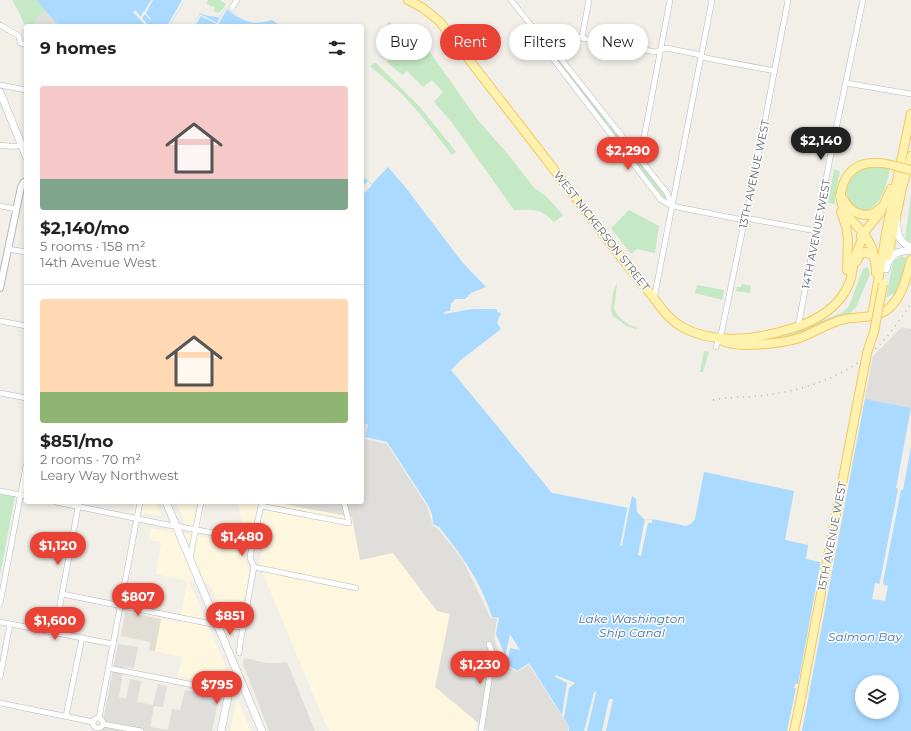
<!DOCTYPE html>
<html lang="en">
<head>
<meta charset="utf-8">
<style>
	body { margin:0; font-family:Montserrat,sans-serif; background:#f6f6f6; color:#222; height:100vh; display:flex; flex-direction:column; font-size:15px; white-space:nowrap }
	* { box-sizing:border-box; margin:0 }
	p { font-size:13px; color:#767676 }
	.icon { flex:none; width:22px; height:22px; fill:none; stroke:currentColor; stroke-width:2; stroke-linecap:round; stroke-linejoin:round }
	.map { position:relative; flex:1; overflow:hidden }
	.panel { position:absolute; left:24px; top:24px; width:340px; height:480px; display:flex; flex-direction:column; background:#fff; border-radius:4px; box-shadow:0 2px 6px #0003 }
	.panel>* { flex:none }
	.banner { position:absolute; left:376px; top:24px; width:380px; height:36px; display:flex; gap:8px }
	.buttons { position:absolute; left:855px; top:675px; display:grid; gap:8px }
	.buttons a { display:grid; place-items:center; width:44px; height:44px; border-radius:50%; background:#fff; box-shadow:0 2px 6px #0003; font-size:20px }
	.price { position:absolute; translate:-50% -34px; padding:0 9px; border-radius:14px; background:#ea4335; color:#fff; font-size:13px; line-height:26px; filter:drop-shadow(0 1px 2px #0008) }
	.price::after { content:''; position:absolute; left:50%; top:24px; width:12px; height:9px; margin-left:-6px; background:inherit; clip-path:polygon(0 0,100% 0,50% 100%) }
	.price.selected { background:#222; color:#fff }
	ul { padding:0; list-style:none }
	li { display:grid; align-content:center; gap:8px; height:212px; padding:0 16px }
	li+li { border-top:1px solid #e0e0e0 }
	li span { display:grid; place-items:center; height:124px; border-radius:4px; color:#555 }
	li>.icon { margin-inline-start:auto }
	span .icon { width:72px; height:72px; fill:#fffc; stroke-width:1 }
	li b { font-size:17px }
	h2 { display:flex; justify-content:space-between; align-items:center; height:48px; padding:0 16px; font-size:17px }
	.pill { padding:0 14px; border-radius:18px; background:#fff; box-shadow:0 2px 6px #0003; font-size:14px; line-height:36px }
	.pill.selected { background:#ea4335; color:#fff }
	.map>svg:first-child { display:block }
</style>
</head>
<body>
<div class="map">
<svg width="911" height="731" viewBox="0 0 911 731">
	<rect width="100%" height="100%" fill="#f1efe8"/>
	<g fill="#fef7e0">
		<polygon points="135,502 156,502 162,516 133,511"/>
		<polygon points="176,502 205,502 199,536 239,544 249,571 241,619 237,623 227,622 209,584 189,581 226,668 223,683 219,685 178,676 182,657 155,651 161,619 180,623 187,581 156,574 161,545 161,542 149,540 151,528 190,535"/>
		<polygon points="238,502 273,502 352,517 360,560 393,553 437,611 450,614 436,687 477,722 475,731 330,731 325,723 259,564 263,545 259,544 261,535 243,531"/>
		<polygon points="237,699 240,705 251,731 230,731"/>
	</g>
	<g fill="#e0deda">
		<polygon points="46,11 53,19 59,26 34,26 37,17"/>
		<polygon points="902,327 911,329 911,625 824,609 873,356"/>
		<polygon points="362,424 367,425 365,439 387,444 427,506 433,526 438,529 463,560 490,617 497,619 494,638 503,664 517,672 529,665 569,727 568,731 488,731 435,687 450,614 437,611 393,553 360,560 352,517 273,502 362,502"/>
		<polygon points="118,644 138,647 134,668 124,667 119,697 126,699 130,679 141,681 137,702 153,705 158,684 167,686 163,707 154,706 150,727 168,730 172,709 180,710 185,690 219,697 212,731 101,731"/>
		<polygon points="244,658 267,663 281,663 287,662 315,731 269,731 243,664"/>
	</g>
	<polygon fill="#e1ded6" points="125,612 161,619 155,651 149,650 150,642 121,636"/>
	<g fill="#c5e8c5">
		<polygon points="12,0 36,0 46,11 37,17 34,26 26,26 26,29 19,12"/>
		<polygon points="208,0 220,0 226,4 222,10 218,13 213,11 215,7 213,6 212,7 207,4"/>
		<path d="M 389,22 L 397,27 L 400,24 L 411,31 L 409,42 L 421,52 L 427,48 L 477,119 L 511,158 L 535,189 L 545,195 L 563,215 L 554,222 C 539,207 534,210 514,210 L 453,124 L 434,102 L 443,92 L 432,80 L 423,87 L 407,71 L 402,75 L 387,62 L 395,48 L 388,43 L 389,33 L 384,29 Z"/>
		<polygon points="543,41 609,122 606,125 541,42"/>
		<polygon points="374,63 376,63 420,107 456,152 452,155 420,114 401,93 370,66"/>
		<polygon points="610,124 662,191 667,199 664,198 632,161 618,139 607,127"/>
		<path d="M 870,166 L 890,169 C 888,179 885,190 880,199 C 876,205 869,208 867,213 C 864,212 860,212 857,211 C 855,210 853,206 851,204 C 838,187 853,171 870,166 Z"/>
		<polygon points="834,169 840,171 836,190 835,204 828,203"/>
		<polygon points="911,196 911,237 910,242 905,239"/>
		<polygon points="629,210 659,226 655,253 637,249 631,254 611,228"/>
		<polygon points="901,256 907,258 908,262 896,293 886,297 893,262 897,258"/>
		<polygon points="868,267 870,274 856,307 846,317 802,335 755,343 792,334 843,312 849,306 863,269"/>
		<polygon points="617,283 614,309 618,316 629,325 637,327 636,329 627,326 613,316 611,310 613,293"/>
		<polygon points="742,284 751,286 750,293 736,291 737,287 741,287"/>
		<polygon points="697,285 724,290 722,300 695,293"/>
		<polygon points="704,351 709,352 703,372 700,372"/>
		<polygon points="0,494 15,496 0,575"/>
	</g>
	<g fill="#aadaff" fill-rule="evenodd">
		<polygon points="36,0 185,0 171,24 174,26 59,26"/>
		<path d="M 225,8 C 242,20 250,27 272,20 L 281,26 L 193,26 L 200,13 C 207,17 212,15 219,18 Z"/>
		<path d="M 388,167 L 406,188 L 462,262 L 486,287 L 471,293 L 465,299 L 455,299 L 451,304 L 450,311 L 467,307 L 497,305 L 497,312 L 501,313 L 497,323 L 501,329 L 462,359 L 451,370 L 552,493 L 629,508 L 632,496 L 636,499 L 637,512 L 644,519 L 658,520 L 686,526 L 691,524 L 695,519 L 704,472 L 794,491 L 785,540 L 808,545 L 806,559 L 833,565 L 865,399 L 911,408 L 911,731 L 569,731 L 569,727 L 567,723 L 529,663 L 517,671 L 504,662 L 505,655 L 496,634 L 499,618 L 492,617 C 482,583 461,554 439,527 L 433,524 L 432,514 L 428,505 L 387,442 L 365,437 L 368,425 L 362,423 L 362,176 L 372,184 ZM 862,682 L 892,682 L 892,712 L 862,712 Z"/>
	</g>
	<g fill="#f1efe8">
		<polygon points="151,0 153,0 146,13 151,19 150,20 145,14 142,18 148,25 146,26 133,12 135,10 141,17 143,12 139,10 144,12"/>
		<polygon points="182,0 185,0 169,26 167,26"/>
		<polygon points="225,8 227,9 218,25 201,16 195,26 193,26 200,14 217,23"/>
		<polygon points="368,181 372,185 362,196 362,187"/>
		<polygon points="497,305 498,309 472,309 444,314 444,312 467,307"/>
		<polygon points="864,397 865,397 802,731 787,731 796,688 794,688 795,684 798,684 821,560 831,562"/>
		<polygon points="911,408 911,447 903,490 901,490 883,582 884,585 888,586 885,601 872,599 875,583 879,584 880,582 898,489 896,488"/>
		<polygon points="632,494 622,546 620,546 628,505 630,495"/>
		<polygon points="645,519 652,520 652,523 648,523 641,556 638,555"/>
		<polygon points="510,634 520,650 510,648 507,664 504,662"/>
		<polygon points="556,675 575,683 569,688 564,718 562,714 567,683 555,677"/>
		<polygon points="596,691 596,693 587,731 584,731 594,692"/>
		<polygon points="609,699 613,699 606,731 602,731"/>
	</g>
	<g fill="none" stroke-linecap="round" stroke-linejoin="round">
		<g stroke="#b5b8bc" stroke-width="6">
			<g id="minor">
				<polyline points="511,0 534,29 541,43 661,200 672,206 738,219 751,219 816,231"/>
				<polyline points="232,8 237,0"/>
				<polyline points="0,25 19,36 20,43 26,45"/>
				<polyline points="534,29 655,52 666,48 696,54 706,58 775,71"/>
				<polyline points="537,31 546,40 667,193 671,204"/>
				<polyline points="582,37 589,0"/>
				<polyline points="846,83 911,94"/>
				<polyline points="0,85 26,90"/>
				<path d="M 0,145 C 9,146 18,148 26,143"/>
				<polyline points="640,159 670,0"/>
				<polyline points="0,206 16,209"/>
				<polyline points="8,249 26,252"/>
				<polyline points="654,299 712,0"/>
				<polyline points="0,321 26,326"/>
				<polyline points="798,327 831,153 863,0"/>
				<polyline points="716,347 722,330 744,223 747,214 788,0"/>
				<polyline points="0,393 26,398"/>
				<polyline points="0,491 26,496"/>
				<polyline points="56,502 168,525 176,526 250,540"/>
				<polyline points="250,540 255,533 261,506 349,523 344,502"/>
				<polyline points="190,558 201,502"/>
				<polyline points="254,567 356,588"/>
				<polyline points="62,594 217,625 232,627 244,626"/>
				<polyline points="0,604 26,466"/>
				<polyline points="0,622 113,644"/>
				<polyline points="55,632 79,502"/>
				<polyline points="240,644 254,567 250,558 252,545 250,540"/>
				<polyline points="239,653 240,646"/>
				<polyline points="108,668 229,692"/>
				<polyline points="0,677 10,624"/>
				<polyline points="0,703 93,722"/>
				<polyline points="66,716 82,638"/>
				<polyline points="99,718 140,502"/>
				<circle cx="98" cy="723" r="5"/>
				<polyline points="103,724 141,731"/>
				<polyline points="481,731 493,655 489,644"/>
			</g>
		</g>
		<g stroke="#b5b8bc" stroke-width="8">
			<polyline id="tertiary" points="0,288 21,187 24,182 26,182"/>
		</g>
		<g stroke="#b6babf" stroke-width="8">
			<g id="secondary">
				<polyline points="0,92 26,156"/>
				<path d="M 897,222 C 897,235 899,242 911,247"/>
				<path d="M 886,269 C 891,252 895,252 911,250"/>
				<polyline points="166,502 262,731"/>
				<polyline points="221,731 229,692 241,682"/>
			</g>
		</g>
		<g stroke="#f2c960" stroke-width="10">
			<g id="primary">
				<path d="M 408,0 L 423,8 L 440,22 C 492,90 545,157 597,226 C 614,248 631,271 650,293 C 659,305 668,319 682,327 C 715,345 757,339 790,329 C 815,322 841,307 850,281 C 853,273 852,265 855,257 C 857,248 862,243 864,233"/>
				<path d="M 841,192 C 840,216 852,218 864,234 C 873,246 876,258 876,273"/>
				<path d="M 840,196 C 843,182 847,171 861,165"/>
				<path d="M 844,200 C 851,214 868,221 880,208"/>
				<polyline points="841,212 846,226 848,239 847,270"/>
				<polyline points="861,236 880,213 891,189"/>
				<polyline points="888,256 902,188 911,156"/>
				<polyline points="857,261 860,254 865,252 872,255 875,260"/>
				<polyline points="873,311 887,228 911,114"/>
				<path d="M 723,341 C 737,349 787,343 802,337 C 815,332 827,324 841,320 C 856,316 876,319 888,309 C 903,297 906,277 911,260"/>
				<polyline points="794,731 801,698"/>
			</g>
		</g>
		<use href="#minor" stroke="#fff" stroke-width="5"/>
		<use href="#tertiary" stroke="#fff" stroke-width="6"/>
		<use href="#secondary" stroke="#fff" stroke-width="7"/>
		<use href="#primary" stroke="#fff2af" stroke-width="8"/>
		<path stroke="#b6b7b8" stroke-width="1.5" stroke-dasharray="1 5" stroke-linecap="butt" d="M 713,400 C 733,396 753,398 773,394 C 814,388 855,372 884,340 C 894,329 902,316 911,304"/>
		<g stroke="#f2c960" stroke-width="10" stroke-linecap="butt">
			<g id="primary-bridge">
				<path d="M 861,165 C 877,159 895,166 911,170"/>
				<polyline points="801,698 867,353 874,332 883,284"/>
			</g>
		</g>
		<use href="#primary-bridge" stroke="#fff2af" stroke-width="8"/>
	</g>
	<g text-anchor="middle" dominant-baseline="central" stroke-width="3" stroke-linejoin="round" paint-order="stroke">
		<g font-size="11" fill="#5f6368" stroke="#fff">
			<text transform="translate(754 174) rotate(-78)">13TH AVENUE WEST</text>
			<text transform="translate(602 231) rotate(52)">WEST NICKERSON STREET</text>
			<text transform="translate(816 234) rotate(-79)">14TH AVENUE WEST</text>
			<text transform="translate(832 536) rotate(-79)">15TH AVENUE WEST</text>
		</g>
		<g font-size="12" font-style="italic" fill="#4174aa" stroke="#fff">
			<text x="632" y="618">Lake Washington<tspan x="632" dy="14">Ship Canal</tspan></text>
			<text x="865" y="636">Salmon Bay</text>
		</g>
	</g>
</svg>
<div class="buttons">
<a><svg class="icon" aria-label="layers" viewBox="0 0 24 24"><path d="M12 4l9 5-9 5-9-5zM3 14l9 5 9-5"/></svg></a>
</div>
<b class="price selected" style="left:821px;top:161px">$2,140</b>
<b class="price" style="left:628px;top:171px">$2,290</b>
<b class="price" style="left:242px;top:557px">$1,480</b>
<b class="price" style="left:58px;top:566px">$1,120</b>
<b class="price" style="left:138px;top:617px">$807</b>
<b class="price" style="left:230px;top:636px">$851</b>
<b class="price" style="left:55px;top:641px">$1,600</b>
<b class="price" style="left:480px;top:685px">$1,230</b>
<b class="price" style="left:217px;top:705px">$795</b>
<div class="banner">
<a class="pill">Buy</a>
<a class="pill selected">Rent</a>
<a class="pill">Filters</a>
<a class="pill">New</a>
</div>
<section class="panel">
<h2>9 homes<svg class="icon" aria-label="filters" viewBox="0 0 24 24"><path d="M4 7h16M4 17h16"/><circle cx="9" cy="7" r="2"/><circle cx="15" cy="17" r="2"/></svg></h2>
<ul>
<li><span style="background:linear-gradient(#f6c9c9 75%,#7fa58c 0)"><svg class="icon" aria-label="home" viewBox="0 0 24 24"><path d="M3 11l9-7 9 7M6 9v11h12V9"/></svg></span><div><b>$2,140/mo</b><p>5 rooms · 158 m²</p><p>14th Avenue West</p></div></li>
<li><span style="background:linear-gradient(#ffd9b3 75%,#8fb573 0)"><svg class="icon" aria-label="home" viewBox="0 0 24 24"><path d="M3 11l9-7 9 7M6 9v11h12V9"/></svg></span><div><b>$851/mo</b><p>2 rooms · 70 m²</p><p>Leary Way Northwest</p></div></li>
</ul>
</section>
</div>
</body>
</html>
